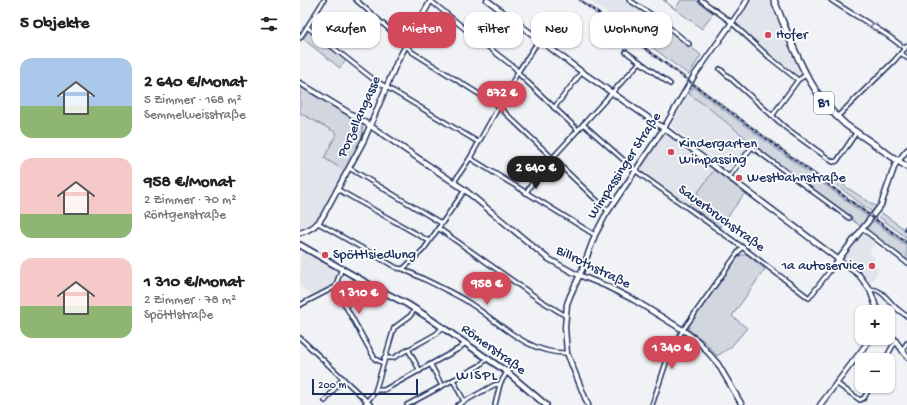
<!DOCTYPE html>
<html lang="de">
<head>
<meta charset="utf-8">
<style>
	body { margin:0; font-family:"Gochi Hand",sans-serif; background:#f6f6f6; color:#202124; height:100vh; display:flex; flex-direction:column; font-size:15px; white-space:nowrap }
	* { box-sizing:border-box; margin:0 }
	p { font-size:13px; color:#757577 }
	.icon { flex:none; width:22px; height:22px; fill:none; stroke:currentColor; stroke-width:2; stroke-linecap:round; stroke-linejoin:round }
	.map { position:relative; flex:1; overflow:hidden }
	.sheet { display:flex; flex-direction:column; background:#fff; width:300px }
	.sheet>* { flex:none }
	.hud { position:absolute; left:12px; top:12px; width:380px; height:36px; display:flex; gap:8px }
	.tools { position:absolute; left:555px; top:305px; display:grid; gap:8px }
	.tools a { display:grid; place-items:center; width:40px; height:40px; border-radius:8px; background:#fff; box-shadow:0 1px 3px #0004; font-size:20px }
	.scale { position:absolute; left:12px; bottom:10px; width:106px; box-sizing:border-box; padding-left:4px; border:2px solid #1b2f5e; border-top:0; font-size:11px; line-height:14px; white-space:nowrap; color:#1b2f5e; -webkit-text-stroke:3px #fff; paint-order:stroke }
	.price { position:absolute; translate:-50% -34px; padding:0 9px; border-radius:14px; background:#d1495b; color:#fff; font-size:13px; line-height:26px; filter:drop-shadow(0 1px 2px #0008) }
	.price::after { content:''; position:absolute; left:50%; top:24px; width:12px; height:9px; margin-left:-6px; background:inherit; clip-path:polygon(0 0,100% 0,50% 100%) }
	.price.current { background:#222; color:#fff }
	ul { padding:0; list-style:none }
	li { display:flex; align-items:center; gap:12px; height:100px; padding:0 20px }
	li span { display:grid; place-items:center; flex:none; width:112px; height:80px; border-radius:12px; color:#555 }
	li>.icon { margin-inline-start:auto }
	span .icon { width:48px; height:48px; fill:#fffc; stroke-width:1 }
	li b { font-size:17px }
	h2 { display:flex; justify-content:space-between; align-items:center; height:48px; padding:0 20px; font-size:17px }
	.chip { padding:0 14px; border-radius:12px; background:#fff; box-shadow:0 1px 3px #0004; font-size:14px; line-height:36px }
	.chip.current { background:#d1495b; color:#fff }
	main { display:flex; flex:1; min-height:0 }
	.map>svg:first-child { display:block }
</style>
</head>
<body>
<main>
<section class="sheet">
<h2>5 Objekte<svg class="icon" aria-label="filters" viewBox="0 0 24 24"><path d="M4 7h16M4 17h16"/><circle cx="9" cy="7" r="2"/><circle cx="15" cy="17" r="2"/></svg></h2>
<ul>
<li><span style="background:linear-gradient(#a9c7e8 60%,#8fb573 0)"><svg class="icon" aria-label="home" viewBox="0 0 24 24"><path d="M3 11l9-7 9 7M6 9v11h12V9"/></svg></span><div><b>2 640 €/Monat</b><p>5 Zimmer · 168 m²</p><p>Semmelweisstraße</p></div></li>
<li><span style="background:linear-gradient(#f6c9c9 70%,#8fb573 0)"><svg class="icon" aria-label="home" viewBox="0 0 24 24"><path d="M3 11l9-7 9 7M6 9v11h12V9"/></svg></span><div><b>958 €/Monat</b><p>2 Zimmer · 70 m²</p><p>Röntgenstraße</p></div></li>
<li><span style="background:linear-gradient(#f6c9c9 60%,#8fb573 0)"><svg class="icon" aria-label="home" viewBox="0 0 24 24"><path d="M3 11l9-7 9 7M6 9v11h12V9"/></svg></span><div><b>1 310 €/Monat</b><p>2 Zimmer · 78 m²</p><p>Spöttlstraße</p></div></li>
</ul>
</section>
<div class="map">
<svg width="607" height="405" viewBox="0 0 607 405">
	<rect width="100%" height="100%" fill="#f1f2f5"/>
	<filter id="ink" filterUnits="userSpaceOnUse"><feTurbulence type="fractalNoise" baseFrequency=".025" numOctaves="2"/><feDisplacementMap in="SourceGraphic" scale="8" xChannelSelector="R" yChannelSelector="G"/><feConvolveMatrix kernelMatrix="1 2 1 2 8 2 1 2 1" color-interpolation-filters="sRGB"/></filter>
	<g filter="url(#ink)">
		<g fill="#e1e4ea">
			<polygon points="289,0 328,0 359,21 345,42"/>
			<polygon points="452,0 469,0 502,75 497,80 437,24"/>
			<polygon points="389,94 410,109 453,144 432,172 373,128 371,125"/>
			<polygon points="0,113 37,133 24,158 45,171 18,220 7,229 0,231"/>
			<polygon points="365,133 414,170 389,205 339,171"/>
			<polygon points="565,230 578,240 569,252 574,257 575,266 580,269 571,282 544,261 544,259"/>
			<polygon points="4,251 38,270 35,284 14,297 0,286 0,257"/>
		</g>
		<g fill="#d2d6df" stroke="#76829e">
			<polygon points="363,0 367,0 366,2 375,9 381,0 395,0 413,13 402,29"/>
			<path d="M 359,21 C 374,32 387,44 401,55 L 389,75 L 345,42 Z"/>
			<polygon points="9,31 46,60 40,68 3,39"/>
			<path d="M 0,87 L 62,124 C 67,138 51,159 45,171 L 24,158 L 37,133 L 0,113 Z"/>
			<polygon points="393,87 607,246 607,262 453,144 410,109 389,94"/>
			<polygon points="414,170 445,193 420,227 389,205"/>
			<polygon points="532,176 546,187 577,207 573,213 530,180"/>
			<polygon points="582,213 607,231 607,238 579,217"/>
			<polygon points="446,254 465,269 432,316 447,328 431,347 417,356 405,342 388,329 389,325 439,256"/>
		</g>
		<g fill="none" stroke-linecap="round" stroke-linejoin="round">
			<g stroke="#1b2f5e" stroke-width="6">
				<g id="minor">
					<polyline points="56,0 99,38 112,52 198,106 308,211"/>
					<polyline points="329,0 360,20 389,44"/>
					<polyline points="401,0 431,22 469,57 498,80"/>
					<path d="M 531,0 C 555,17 583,29 605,49"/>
					<polyline points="131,1 170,33 215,68 221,76 278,130"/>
					<polyline points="7,27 73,79 178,142"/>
					<polyline points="0,38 24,0"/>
					<polyline points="326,52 340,62"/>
					<polyline points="601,53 607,58"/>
					<polyline points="420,69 486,128 533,162 537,161 556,133"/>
					<polyline points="254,108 282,72"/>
					<polyline points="472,116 498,80 506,75"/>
					<polyline points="537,117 594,61 607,46"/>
					<polyline points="283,124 336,171 442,247 509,298 538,260"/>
					<polyline points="170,158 295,235"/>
					<polyline points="49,168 141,223"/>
					<polyline points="429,177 452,147 549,218"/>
					<polyline points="154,182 170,158 218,72 239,40"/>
					<polyline points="37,189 129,241"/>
					<polyline points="226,193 237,175 340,62 370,84"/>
					<polyline points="18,223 97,268 103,269 124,249 165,190"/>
					<polyline points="138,228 240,300 266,316"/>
					<polyline points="607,228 607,229"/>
					<polyline points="563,229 607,263"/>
					<polyline points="42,268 35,287 75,359 83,363"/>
					<path d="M 103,269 C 123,279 144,288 163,299 C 197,319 225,354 267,353"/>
					<path d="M 570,290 C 581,287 589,302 596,308 C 600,311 603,314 607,316"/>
					<polyline points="0,305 35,287"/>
					<polyline points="0,338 71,405"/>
					<polyline points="108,349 120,371"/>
					<polyline points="602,350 607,343"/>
					<polyline points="84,358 93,358 136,334 143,327"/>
					<polyline points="585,360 592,347 596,342"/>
					<polyline points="131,365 142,386"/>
					<polyline points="153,380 164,401"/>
					<polyline points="536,383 560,400 564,398 571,386"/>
					<polyline points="76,390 84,390 160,348 165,343"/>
					<polyline points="25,401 43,378"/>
					<polyline points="64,405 75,392 94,328 110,316 115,309"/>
					<polyline points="107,405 179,366 188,358"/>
					<polyline points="158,405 194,385 200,384"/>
					<polyline points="195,405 200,384 207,372"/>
					<polyline points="352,405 366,363 374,345 383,330 442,247"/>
				</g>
			</g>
			<g stroke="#1b2f5e" stroke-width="7">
				<g id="tertiary">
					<polyline points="187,0 282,72 369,132 559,275 570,290 578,312"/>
					<polyline points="0,83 69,125 165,190 247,258 274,273 306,286 334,300 383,330 398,341 418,364 442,405"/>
					<path d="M 0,233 C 10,230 18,225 23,216 L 64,140 L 97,62 L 131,0"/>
					<polyline points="538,260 581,205 595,165 607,150"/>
					<polyline points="588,330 607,357"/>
					<polyline points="288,405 267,353 265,327 267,304 270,296 282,270 295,235 305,216 364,128 394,76 443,7 447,0"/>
					<polyline points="520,405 571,338"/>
				</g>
			</g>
			<g stroke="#1b2f5e" stroke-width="8">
				<polyline id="secondary" points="0,245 72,286 107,304 126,316 207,372 246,405"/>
			</g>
			<g stroke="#1b2f5e" stroke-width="8">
				<path id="primary" d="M 474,0 C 493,46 507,92 546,125 L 607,167"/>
			</g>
			<use href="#minor" stroke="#fff" stroke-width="3"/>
			<use href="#tertiary" stroke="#fff" stroke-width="4"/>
			<use href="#secondary" stroke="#fff" stroke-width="4.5"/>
			<use href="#primary" stroke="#fff" stroke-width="5"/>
			<g stroke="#1b2f5e" stroke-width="2.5">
				<polyline id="rail" points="280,0 607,243"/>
			</g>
			<use href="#rail" stroke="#fff" stroke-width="1" stroke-dasharray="3" stroke-linecap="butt"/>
		</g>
		<defs><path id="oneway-chevron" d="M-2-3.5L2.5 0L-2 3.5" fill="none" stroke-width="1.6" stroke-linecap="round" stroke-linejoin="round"/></defs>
		<use stroke="#8d97ae" href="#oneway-chevron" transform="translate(573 26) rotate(-149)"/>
	</g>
	<g fill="#d1495b" stroke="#fff" stroke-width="1.5">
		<circle cx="468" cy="35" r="4"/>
		<circle cx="371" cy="152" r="4"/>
		<circle cx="439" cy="178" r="4"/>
		<circle cx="25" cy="255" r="4"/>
		<circle cx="572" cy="266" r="4"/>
	</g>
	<g text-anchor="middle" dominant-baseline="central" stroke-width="3.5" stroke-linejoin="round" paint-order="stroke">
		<rect fill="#fff" stroke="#5f6d8e" stroke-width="1" x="514" y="92" width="20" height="22" rx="3"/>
		<g font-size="13" font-weight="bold" fill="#1b2f5e">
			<text x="524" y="103">B1</text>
		</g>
		<g font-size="14" fill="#1b2f5e" stroke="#fff" text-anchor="start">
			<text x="476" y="35">Hofer</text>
			<text x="379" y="144">Kindergarten<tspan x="379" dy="16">Wimpassing</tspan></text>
			<text x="447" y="178">Westbahnstraße</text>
			<text x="33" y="255">Spöttlsiedlung</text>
			<text x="564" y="266" text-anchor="end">1a autoservice</text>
		</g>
		<g font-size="14" fill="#1b2f5e" stroke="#fff">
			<text transform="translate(60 117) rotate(-66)">Porzellangasse</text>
			<text transform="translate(325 166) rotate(-57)">Wimpassinger Straße</text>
			<text transform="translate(421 219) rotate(36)">Sauerbruchstraße</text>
			<text transform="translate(293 268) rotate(26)">Billrothstraße</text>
			<text transform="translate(193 350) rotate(36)">Römerstraße</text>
		</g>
		<g font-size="15" letter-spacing="1" fill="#1b2f5e" stroke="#fff">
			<text x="177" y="376">WISPL</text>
		</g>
	</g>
</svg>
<div class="tools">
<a>+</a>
<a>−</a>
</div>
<div class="scale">200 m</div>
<b class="price" style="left:202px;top:115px">872 €</b>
<b class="price current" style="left:236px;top:190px">2 640 €</b>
<b class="price" style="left:187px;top:306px">958 €</b>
<b class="price" style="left:59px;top:315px">1 310 €</b>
<b class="price" style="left:372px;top:370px">1 340 €</b>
<div class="hud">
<a class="chip">Kaufen</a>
<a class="chip current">Mieten</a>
<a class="chip">Filter</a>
<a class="chip">Neu</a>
<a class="chip">Wohnung</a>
</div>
</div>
</main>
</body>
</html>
